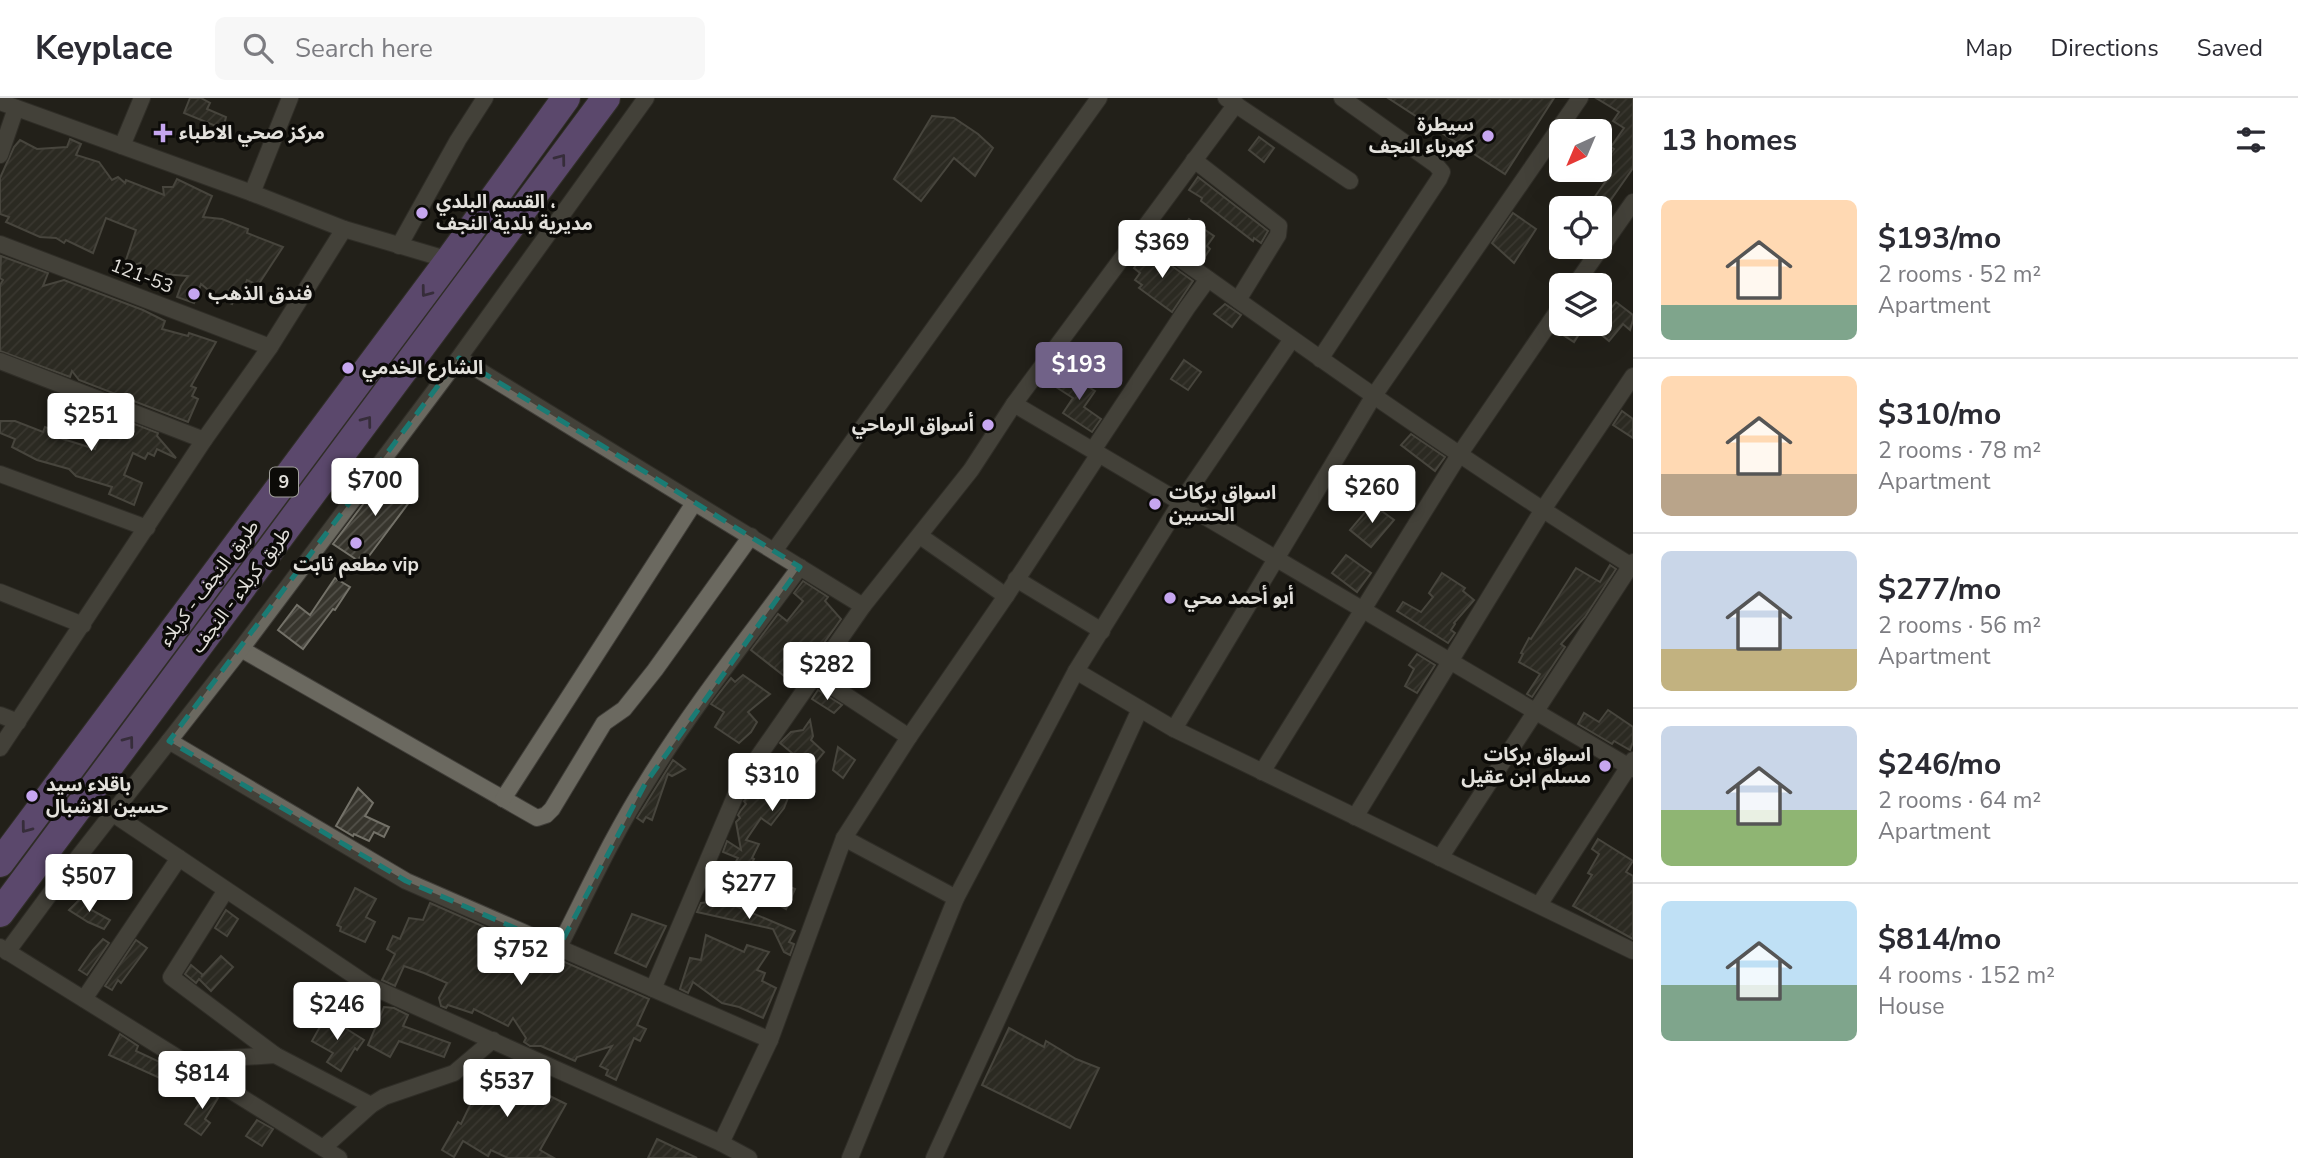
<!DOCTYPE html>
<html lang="en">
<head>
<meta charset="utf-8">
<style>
	body { margin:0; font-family:"Nunito Sans","Noto Sans Arabic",sans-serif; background:#f7f7f7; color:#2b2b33; height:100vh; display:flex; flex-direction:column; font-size:26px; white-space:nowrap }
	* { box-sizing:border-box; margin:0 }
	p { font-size:23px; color:#7c7c81 }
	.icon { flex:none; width:38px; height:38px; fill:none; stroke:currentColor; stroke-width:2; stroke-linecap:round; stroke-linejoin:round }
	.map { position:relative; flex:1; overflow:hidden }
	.side { display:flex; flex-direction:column; background:#fff; width:665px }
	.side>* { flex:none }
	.needle { width:46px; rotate:224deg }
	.controls { position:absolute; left:1549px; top:21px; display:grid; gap:14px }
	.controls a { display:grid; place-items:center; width:63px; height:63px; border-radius:10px; background:#fff; box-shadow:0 7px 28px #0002; font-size:35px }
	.price { position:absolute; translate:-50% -60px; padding:0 16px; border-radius:7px; background:#fff; color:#222; font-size:23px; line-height:46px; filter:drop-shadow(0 2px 4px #0008) }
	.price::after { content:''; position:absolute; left:50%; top:42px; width:21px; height:16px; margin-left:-10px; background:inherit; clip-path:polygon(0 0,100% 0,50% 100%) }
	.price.current { background:#716288; color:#fff }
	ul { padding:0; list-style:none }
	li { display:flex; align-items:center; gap:21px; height:175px; padding:0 28px }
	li+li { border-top:2px solid #e1e1e2 }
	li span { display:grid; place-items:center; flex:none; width:196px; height:140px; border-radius:10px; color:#555 }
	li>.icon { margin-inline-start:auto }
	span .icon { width:84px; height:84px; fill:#fffc; stroke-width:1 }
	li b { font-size:30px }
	h2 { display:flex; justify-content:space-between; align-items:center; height:84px; padding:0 28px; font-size:30px }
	header { display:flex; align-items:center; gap:42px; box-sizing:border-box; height:98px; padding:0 35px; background:#fff; border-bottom:2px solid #e1e1e2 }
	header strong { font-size:33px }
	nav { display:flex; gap:38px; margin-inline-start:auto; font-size:24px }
	.search { width:490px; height:63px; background:#f7f7f7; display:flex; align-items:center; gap:18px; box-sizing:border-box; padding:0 24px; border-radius:10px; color:#7c7c81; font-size:26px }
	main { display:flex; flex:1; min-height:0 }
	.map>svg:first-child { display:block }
</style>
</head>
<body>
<header>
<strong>Keyplace</strong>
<div class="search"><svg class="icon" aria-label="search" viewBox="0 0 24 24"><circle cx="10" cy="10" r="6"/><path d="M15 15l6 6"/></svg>Search here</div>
<nav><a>Map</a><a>Directions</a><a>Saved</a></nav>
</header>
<main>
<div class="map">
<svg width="1633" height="1060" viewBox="0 0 1633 1060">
	<defs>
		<pattern id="building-hatch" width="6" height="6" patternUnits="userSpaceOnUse" patternTransform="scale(1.75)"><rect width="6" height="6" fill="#37352d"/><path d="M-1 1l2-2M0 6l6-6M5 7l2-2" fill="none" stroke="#54524b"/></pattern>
	</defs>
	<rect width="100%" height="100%" fill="#23211a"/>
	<g fill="url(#building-hatch)" stroke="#737168" stroke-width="2">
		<polygon points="190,0 201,0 210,5 207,11 226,19 223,31 184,15"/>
		<polygon points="1388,0 1554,0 1505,76"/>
		<polygon points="1596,0 1633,0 1633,70 1605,110 1587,110 1608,80 1599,72 1614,51 1611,49 1624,30 1613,23 1619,14"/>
		<polygon points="932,18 954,20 978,36 993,50 975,78 954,60 921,103 894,81"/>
		<polygon points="1259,39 1274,50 1264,64 1249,52"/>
		<polygon points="70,41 81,46 76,57 99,64 112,82 118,79 125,85 126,82 164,97 163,89 173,89 177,81 212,98 203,119 222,121 248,131 247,135 283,149 258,187 247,182 240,200 235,198 232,206 219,201 201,186 194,205 177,199 181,188 188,178 163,176 153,184 136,179 140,165 123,171 136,132 106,120 93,155 66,142 64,145 56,140 40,139 6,124 9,119 0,116 0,80 14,49 20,42 37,51 67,49"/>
		<polygon points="1198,79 1268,133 1261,145 1254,140 1253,143 1201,103 1202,100 1189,92"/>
		<polygon points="1513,115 1536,131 1514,165 1492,145"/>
		<polygon points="1189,121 1214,138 1207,148 1210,151 1202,163 1168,139 1178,126 1183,129"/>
		<polygon points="1148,151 1193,183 1172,214 1139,190 1142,187 1135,182 1140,175 1134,170"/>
		<polygon points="1,158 48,175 43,188 64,182 143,212 165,223 162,231 188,238 189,235 216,244 191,288 196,290 192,298 198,301 188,324 79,282 72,273 70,279 0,253 0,187 3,182 0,180"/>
		<polygon points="1616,204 1633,217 1633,222 1630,232 1623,226 1609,243 1597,233 1607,220 1604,218"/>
		<polygon points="1225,206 1241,217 1232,229 1214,216"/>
		<polygon points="1562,226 1577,226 1583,230 1574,244 1557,233"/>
		<polygon points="1184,262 1201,274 1188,292 1171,281"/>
		<polygon points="1065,275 1095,293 1084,309 1101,321 1092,334 1063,315 1073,300 1056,289"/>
		<polygon points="1622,313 1633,321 1633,340 1613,327"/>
		<polygon points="114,318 158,335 157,338 176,360 157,351 154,358 148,355 145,361 133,355 124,377 142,385 134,407 109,396 112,389 76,378 69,371 37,362 12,349 15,341 0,335 0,323 15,323 43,334 45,329 62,335 60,340 95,351 103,328 111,330"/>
		<polygon points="1411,336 1445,359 1435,373 1401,347"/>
		<polygon points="389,372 396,376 396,381 416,395 363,466 333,446"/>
		<polygon points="1372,406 1394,422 1371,449 1350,432"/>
		<polygon points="1346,457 1371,475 1357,494 1332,475"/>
		<polygon points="1610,467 1616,471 1585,519 1561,546 1565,549 1532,599 1527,596 1540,576 1519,564 1523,556 1521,555 1529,540 1531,541 1576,470 1600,484"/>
		<polygon points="1442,475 1465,490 1463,493 1474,502 1454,525 1455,526 1451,532 1455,535 1448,545 1397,513 1403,504 1421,514 1433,499 1429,495"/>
		<polygon points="335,480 350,489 335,512 333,511 303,551 278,532 297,507 310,517"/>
		<polygon points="803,483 828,499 825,503 841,521 816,556 792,581 788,581 751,552 778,516 787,523 803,503 794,495"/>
		<polygon points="1417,556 1435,567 1417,595 1405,588 1414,571 1409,567"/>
		<polygon points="743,577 770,596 748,614 757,624 751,634 739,645 715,629 724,614 711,606 731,580 735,584"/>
		<polygon points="818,592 842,607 834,615 812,601"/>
		<polygon points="1608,612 1633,629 1633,644 1630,652 1614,643 1612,646 1578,626 1584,615 1599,624"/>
		<polygon points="810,622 813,638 811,642 824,654 812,669 810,668 793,698 790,695 784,710 771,727 761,720 746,742 759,746 752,760 754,761 752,765 750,764 747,768 758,773 758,775 795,791 786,811 727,779 738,760 723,754 727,743 741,752 736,724 740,720 738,717 741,712 746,706 744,703 758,688 763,690 773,664 792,655 780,645 791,634 803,632"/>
		<polygon points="838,649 855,662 843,680 833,672"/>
		<polygon points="673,662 685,671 672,678 668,676 652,722 646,719 643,724 637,720"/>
		<polygon points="358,690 373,705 365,718 389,729 384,739 374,734 369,743 354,736 353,738 336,728"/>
		<polygon points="1598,741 1633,763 1626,774 1633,778 1633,841 1573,808 1592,777 1588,775 1599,756 1592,751"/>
		<polygon points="355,790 376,801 366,819 375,824 365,844 340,833 341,829 337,827"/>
		<polygon points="82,799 90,806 88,810 110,822 104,831 88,824 69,812"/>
		<polygon points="710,804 725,808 726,804 795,833 789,844 794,846 790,857 784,854 773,831 697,814 701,805"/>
		<polygon points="430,805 649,901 637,927 646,931 640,943 634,940 616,982 606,977 608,972 600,968 612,948 577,959 575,963 541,948 530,948 524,944 526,940 513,920 508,928 474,911 472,915 448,907 446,910 441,908 439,900 447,885 424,875 404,868 395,888 382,882 395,856 387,851 393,838 400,841 409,820 423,822"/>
		<polygon points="226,812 238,821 227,838 215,830"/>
		<polygon points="632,816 666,828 646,869 615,855"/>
		<polygon points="706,837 744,854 747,847 769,854 757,872 765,875 762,883 776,890 763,920 739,909 722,905 693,884 688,895 680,891 690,860 701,862"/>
		<polygon points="103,841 109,845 87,877 79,872 93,852"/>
		<polygon points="136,842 147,850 121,885 118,882 112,892 105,888"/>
		<polygon points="221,858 233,869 211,893 199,881 196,885 185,876 191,867 203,877 201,879"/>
		<polygon points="384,909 394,910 408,917 403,928 450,945 444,959 399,943 390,959 368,947"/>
		<polygon points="326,918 364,942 357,952 355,950 341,973 327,964 333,955 312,943"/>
		<polygon points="1009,930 1044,949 1046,943 1076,961 1099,970 1070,1030 982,987"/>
		<polygon points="120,936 138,948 136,953 162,965 178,976 173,986 109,957"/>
		<polygon points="489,968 566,1006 540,1052 554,1060 508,1060 491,1052 488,1058 463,1043 454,1059 442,1052 458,1024 461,1026"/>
		<polygon points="202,988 218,1000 205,1021 210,1025 201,1037 185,1026 201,1003 195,999"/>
		<polygon points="257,1022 273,1031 262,1048 246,1038"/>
		<polygon points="657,1041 697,1060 648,1060"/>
	</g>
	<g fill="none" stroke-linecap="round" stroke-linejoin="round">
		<g stroke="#403e39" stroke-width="18">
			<g id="street">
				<polyline points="1226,0 1350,83"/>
				<polyline points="0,4 252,95 344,131 449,162"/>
				<polyline points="122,48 142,0"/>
				<polyline points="0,57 16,10"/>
				<polyline points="1194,62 1279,128 1278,137 1238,202"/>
				<polyline points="252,95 290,0"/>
				<path d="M 1141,133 C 1303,249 1464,364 1633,469"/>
				<polyline points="0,146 270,249"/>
				<polyline points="399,148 458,42 485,0"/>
				<polyline points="1575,187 1633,104"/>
				<polyline points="459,260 863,508"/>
				<polyline points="1320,261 1439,81 1442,74 1436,67 1342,0"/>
				<polyline points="0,263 204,342"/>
				<polyline points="1014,306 1633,671"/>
				<polyline points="1093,352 1187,210 1208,181"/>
				<polyline points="0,376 147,430"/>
				<polyline points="920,438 1006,498"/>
				<polyline points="774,453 1099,0"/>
				<polyline points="1016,481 1102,533"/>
				<polyline points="0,494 83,527"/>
				<polyline points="241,551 537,720 546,717 552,711 604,625 624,611 655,572 751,438"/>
				<polyline points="1076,573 1174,631 1633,853"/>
				<polyline points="815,577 909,639"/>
				<polyline points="0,617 18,624"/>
				<polyline points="1174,631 1373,299 1580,0"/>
				<polyline points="169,643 406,783 770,942"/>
				<polyline points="0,650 204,342 270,249 344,131"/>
				<polyline points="1262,674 1459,357 1561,208"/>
				<polyline points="503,701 694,405"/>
				<polyline points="112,715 368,887 721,1045 749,1060"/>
				<polyline points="1355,719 1542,413 1633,278"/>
				<polyline points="844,740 956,800"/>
				<polyline points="1440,760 1633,464"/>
				<polyline points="226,792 171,879 275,957"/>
				<polyline points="1539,807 1633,662"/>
				<polyline points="0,849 339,1060"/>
				<path d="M 559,849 C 587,794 613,737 646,685 C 692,610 748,540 800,469"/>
				<polyline points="7,854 58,785 241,551 448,275 646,0"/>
				<polyline points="653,891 742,682 863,508 971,372 1014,306 1236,6"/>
				<polyline points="84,901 179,760"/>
				<polyline points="184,963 275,957 371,1007"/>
				<polyline points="721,1045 770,942 844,740 909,639 1006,498 1099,356"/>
				<polyline points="323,1050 371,1007 384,999 454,975 493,942"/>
				<polyline points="850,1060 956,800 1076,573 1181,404 1292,241"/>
				<polyline points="934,1060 1140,611"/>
			</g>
		</g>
		<g stroke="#403e39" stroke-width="30">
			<g id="highway">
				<polyline points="0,765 449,162 566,0"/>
				<polyline points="0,815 606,0"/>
			</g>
		</g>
		<use href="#street" stroke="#6b6960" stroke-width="16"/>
		<use href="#highway" stroke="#a078d0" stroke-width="28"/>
	</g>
	<defs><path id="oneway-chevron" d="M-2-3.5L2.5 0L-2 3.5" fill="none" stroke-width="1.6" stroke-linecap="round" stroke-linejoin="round" transform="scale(1.75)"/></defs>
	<g stroke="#4f3c62">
		<use href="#oneway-chevron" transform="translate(561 61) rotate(-53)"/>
		<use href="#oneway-chevron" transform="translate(426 194) rotate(127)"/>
		<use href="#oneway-chevron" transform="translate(367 323) rotate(-53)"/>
		<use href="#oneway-chevron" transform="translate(129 643) rotate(-53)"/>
		<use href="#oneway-chevron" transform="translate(26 730) rotate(127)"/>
	</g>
	<path d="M0 0H1633V1060H0ZM 459,260 L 800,469 L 645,686 L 559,849 L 406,783 L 169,643 Z" fill="#23211a" fill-opacity=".55" fill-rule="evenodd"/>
	<path fill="none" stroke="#1a7b74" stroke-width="5" stroke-dasharray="14 9" stroke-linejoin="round" d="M 459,260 L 800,469 L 645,686 L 559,849 L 406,783 L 169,643 Z"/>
	<g fill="#c6a6f0" stroke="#0c0b08" stroke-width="2.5">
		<path d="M159.5 24.5h7v7h7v7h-7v7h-7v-7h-7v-7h7z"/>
		<circle cx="1488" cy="38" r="7"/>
		<circle cx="422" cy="115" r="7"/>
		<circle cx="194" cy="196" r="7"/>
		<circle cx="348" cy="270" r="7"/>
		<circle cx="988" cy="327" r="7"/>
		<circle cx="1155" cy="406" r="7"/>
		<circle cx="356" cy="445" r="7"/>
		<circle cx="1170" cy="500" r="7"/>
		<circle cx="1605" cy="668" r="7"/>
		<circle cx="32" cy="698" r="7"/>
	</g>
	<g text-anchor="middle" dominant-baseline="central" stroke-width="7" stroke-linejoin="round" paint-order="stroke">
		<rect fill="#0c0b08" stroke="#a2a19c" stroke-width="2" x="270" y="369.5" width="28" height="29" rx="5"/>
		<g font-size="18" font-weight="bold" fill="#e3e1dc">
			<text x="284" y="384">9</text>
		</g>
		<g font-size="19" font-weight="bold" fill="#e3e1dc" stroke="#0c0b08" text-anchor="start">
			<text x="1474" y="27" text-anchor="end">سيطرة<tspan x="1474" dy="22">كهرباء النجف</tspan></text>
			<text x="179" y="35">مركز صحي الاطباء</text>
			<text x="436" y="104">القسم البلدي ،<tspan x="436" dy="22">مديرية بلدية النجف</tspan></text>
			<text x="208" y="196">فندق الذهب</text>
			<text x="362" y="270">الشارع الخدمي</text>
			<text x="974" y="327" text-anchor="end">أسواق الرماحي</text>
			<text x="1169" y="395">اسواق بركات<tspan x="1169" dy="22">الحسين</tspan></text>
			<text x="356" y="467" text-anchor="middle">مطعم ثابت vip</text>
			<text x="1184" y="500">أبو أحمد محي</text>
			<text x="1591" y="657" text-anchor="end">اسواق بركات<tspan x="1591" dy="22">مسلم ابن عقيل</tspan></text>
			<text x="46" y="687">باقلاء سيد<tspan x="46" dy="22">حسين الاشبال</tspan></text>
		</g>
		<g font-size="19" fill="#e3e1dc" stroke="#0c0b08">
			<text transform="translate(142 178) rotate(21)">121-53</text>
			<text transform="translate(209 485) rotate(-53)">طريق النجف - کربلاء</text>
			<text transform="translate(241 492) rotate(-53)">طريق کربلاء - النجف</text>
		</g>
	</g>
</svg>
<div class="controls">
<a><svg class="needle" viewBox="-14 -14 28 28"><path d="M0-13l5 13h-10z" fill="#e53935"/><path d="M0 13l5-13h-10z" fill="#7c7c81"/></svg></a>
<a><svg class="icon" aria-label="locate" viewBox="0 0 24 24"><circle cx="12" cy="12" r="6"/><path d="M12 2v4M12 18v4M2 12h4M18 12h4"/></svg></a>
<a><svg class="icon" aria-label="layers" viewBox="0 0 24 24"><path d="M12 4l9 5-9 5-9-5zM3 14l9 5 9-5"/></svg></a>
</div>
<b class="price" style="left:1162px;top:182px">$369</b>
<b class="price current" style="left:1079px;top:304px">$193</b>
<b class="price" style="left:91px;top:355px">$251</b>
<b class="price" style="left:375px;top:420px">$700</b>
<b class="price" style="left:1372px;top:427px">$260</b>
<b class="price" style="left:827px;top:604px">$282</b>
<b class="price" style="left:772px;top:715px">$310</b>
<b class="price" style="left:89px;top:816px">$507</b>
<b class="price" style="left:749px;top:823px">$277</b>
<b class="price" style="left:521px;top:889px">$752</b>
<b class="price" style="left:337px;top:944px">$246</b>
<b class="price" style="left:202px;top:1013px">$814</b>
<b class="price" style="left:507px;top:1021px">$537</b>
</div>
<section class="side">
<h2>13 homes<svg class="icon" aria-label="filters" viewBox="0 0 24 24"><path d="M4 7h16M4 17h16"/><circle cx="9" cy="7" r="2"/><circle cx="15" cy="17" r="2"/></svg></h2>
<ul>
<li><span style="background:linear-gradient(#ffd9b3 75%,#7fa58c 0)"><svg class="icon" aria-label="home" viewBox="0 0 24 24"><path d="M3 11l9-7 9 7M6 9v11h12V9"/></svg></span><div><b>$193/mo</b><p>2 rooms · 52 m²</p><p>Apartment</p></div></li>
<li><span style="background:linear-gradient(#ffd9b3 70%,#b9a48a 0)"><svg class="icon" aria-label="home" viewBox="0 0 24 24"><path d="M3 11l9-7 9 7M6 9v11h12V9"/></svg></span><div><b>$310/mo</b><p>2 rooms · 78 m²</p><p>Apartment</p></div></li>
<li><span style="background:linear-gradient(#c9d6e8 70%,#c2b280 0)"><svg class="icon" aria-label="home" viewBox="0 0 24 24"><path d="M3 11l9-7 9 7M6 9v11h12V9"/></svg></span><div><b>$277/mo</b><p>2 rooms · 56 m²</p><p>Apartment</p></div></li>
<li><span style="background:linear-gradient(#c9d6e8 60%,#8fb573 0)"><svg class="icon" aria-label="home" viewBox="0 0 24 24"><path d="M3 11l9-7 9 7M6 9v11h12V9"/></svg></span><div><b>$246/mo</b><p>2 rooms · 64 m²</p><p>Apartment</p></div></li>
<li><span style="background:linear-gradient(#bfe0f5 60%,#7fa58c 0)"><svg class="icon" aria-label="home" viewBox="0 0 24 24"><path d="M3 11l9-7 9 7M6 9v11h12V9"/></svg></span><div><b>$814/mo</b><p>4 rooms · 152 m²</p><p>House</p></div></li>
</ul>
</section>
</main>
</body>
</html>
